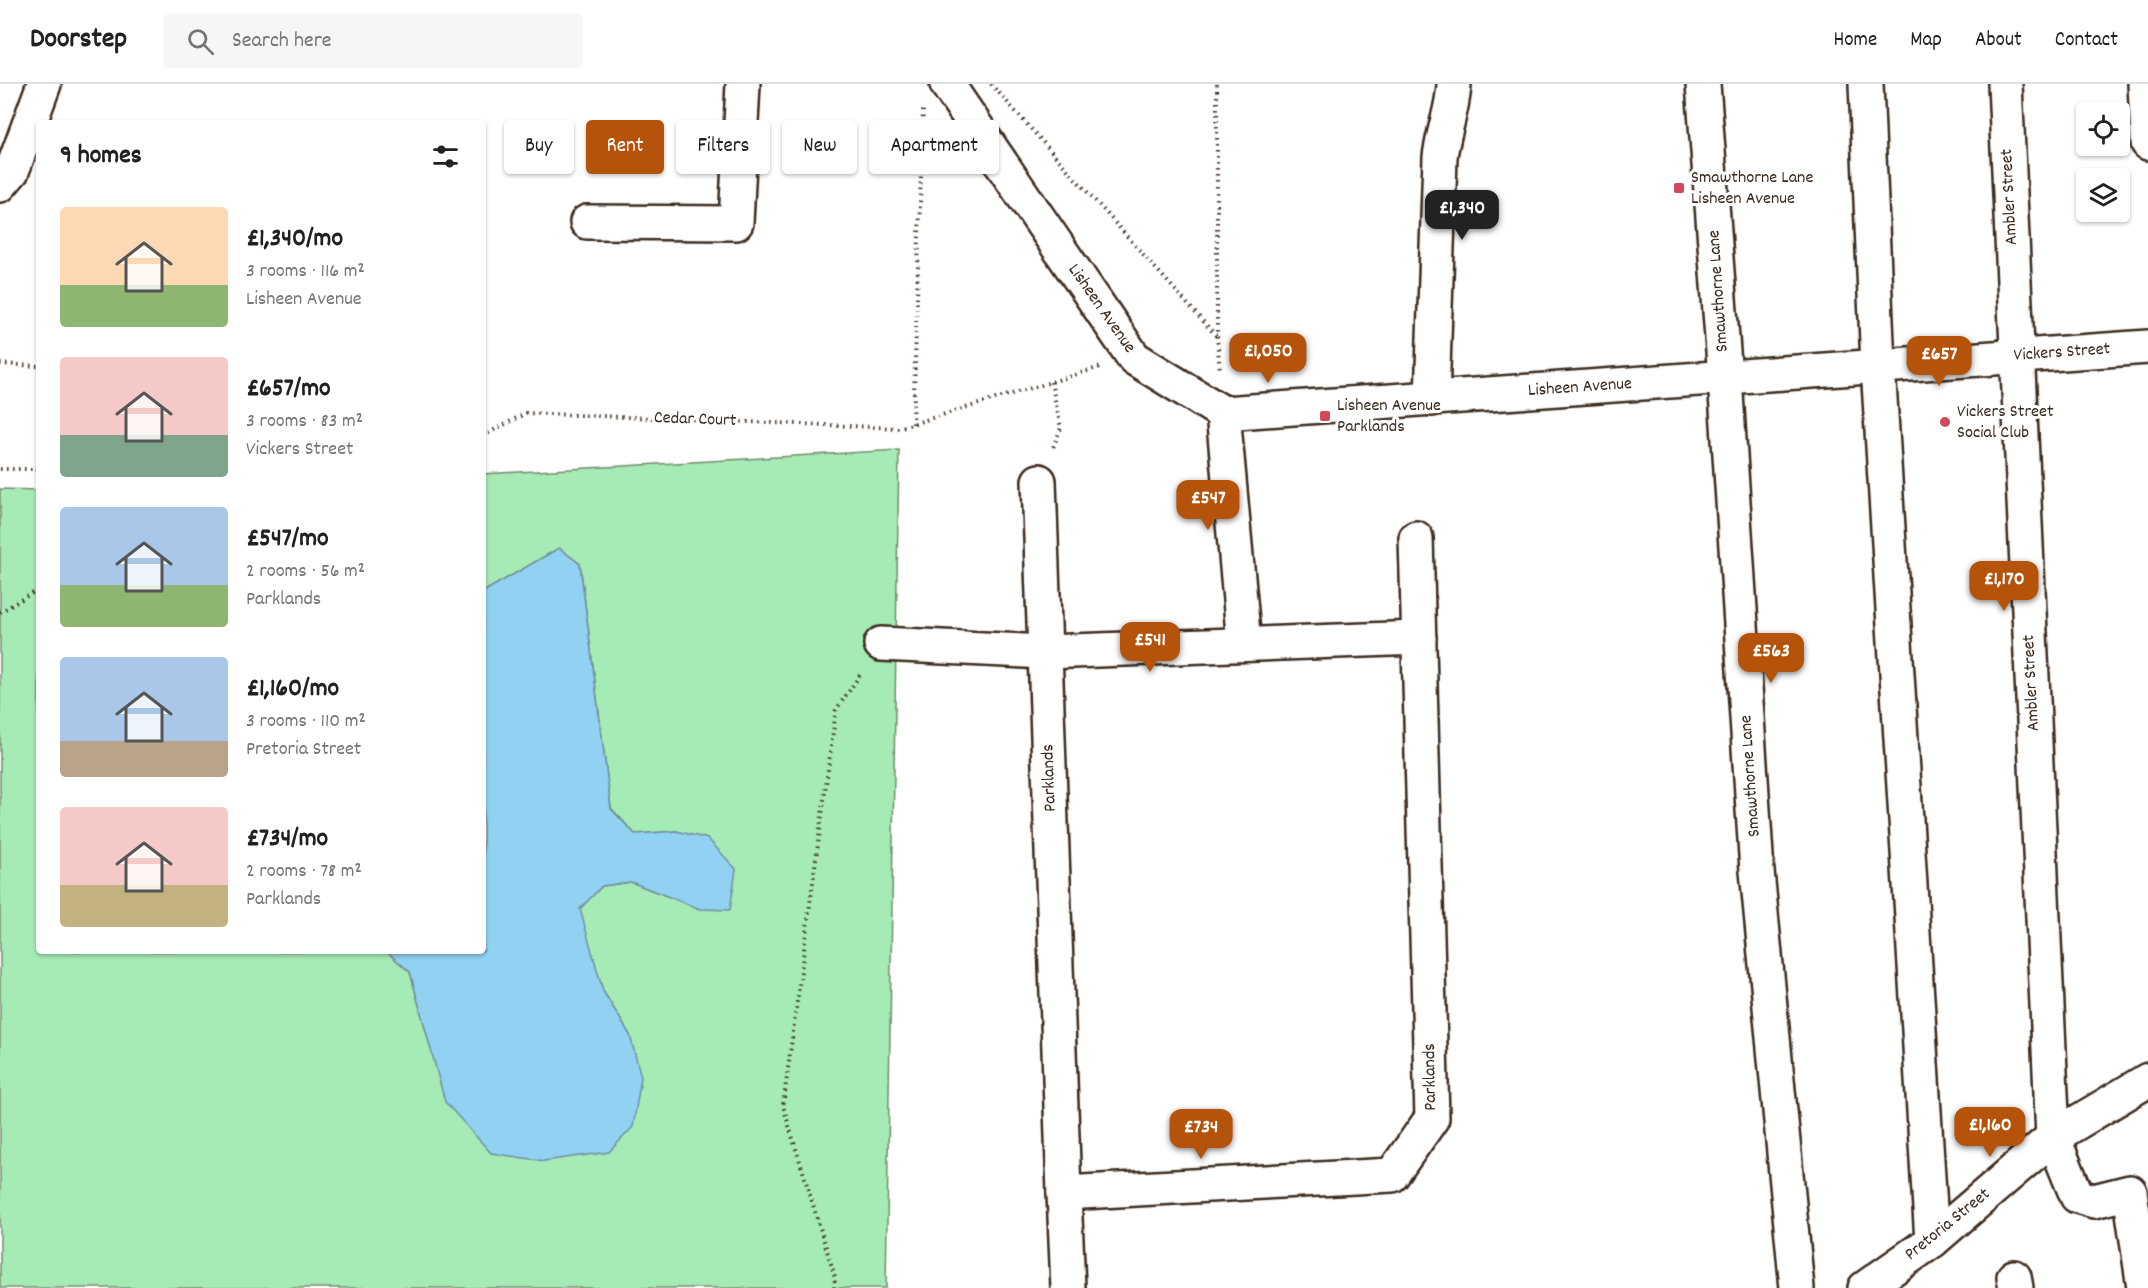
<!DOCTYPE html>
<html lang="en">
<head>
<meta charset="utf-8">
<style>
	body { margin:0; font-family:Dekko,sans-serif; background:#f6f6f6; color:#202124; height:100vh; display:flex; flex-direction:column; font-size:22px; white-space:nowrap }
	* { box-sizing:border-box; margin:0 }
	p { font-size:20px; color:#757577 }
	.icon { flex:none; width:33px; height:33px; fill:none; stroke:currentColor; stroke-width:2; stroke-linecap:round; stroke-linejoin:round }
	.map { position:relative; flex:1; overflow:hidden }
	.details { position:absolute; left:36px; top:36px; width:450px; height:834px; display:flex; flex-direction:column; background:#fff; border-radius:6px; box-shadow:0 2px 4px #0004 }
	.details>* { flex:none }
	.guide { position:absolute; left:504px; top:36px; width:570px; height:54px; display:flex; gap:12px }
	.fabs { position:absolute; left:2076px; top:18px; display:grid; gap:12px }
	.fabs a { display:grid; place-items:center; width:54px; height:54px; border-radius:6px; background:#fff; box-shadow:0 2px 4px #0004; font-size:30px }
	.price { position:absolute; translate:-50% -51px; padding:0 14px; border-radius:12px; background:#b45309; color:#fff; font-size:20px; line-height:39px; filter:drop-shadow(0 2px 3px #0008) }
	.price::after { content:''; position:absolute; left:50%; top:36px; width:18px; height:14px; margin-left:-9px; background:inherit; clip-path:polygon(0 0,100% 0,50% 100%) }
	.price.current { background:#222; color:#fff }
	ul { padding:0; list-style:none }
	li { display:flex; align-items:center; gap:18px; height:150px; padding:0 24px }
	li span { display:grid; place-items:center; flex:none; width:168px; height:120px; border-radius:6px; color:#555 }
	li>.icon { margin-inline-start:auto }
	span .icon { width:72px; height:72px; fill:#fffc; stroke-width:1 }
	li b { font-size:26px }
	h2 { display:flex; justify-content:space-between; align-items:center; height:72px; padding:0 24px; font-size:26px }
	.pill { padding:0 21px; border-radius:6px; background:#fff; box-shadow:0 2px 4px #0004; font-size:21px; line-height:54px }
	.pill.current { background:#b45309; color:#fff }
	header { display:flex; align-items:center; gap:36px; box-sizing:border-box; height:84px; padding:0 30px; background:#fff; border-bottom:2px solid #e0e0e0 }
	header strong { font-size:28px }
	nav { display:flex; gap:33px; margin-inline-start:auto; font-size:21px }
	.search { width:420px; height:54px; background:#f6f6f6; display:flex; align-items:center; gap:15px; box-sizing:border-box; padding:0 21px; border-radius:6px; color:#757577; font-size:22px }
	.map>svg:first-child { display:block }
</style>
</head>
<body>
<header>
<strong>Doorstep</strong>
<div class="search"><svg class="icon" aria-label="search" viewBox="0 0 24 24"><circle cx="10" cy="10" r="6"/><path d="M15 15l6 6"/></svg>Search here</div>
<nav><a>Home</a><a>Map</a><a>About</a><a>Contact</a></nav>
</header>
<div class="map">
<svg width="2148" height="1204" viewBox="0 0 2148 1204">
	<rect width="100%" height="100%" fill="#fff"/>
	<filter id="ink" filterUnits="userSpaceOnUse"><feTurbulence type="fractalNoise" baseFrequency=".0167" numOctaves="2"/><feDisplacementMap in="SourceGraphic" scale="12" xChannelSelector="R" yChannelSelector="G"/><feConvolveMatrix kernelMatrix="1 2 1 2 8 2 1 2 1" color-interpolation-filters="sRGB"/></filter>
	<g filter="url(#ink)">
		<polygon fill="#a6ebb6" stroke="#708a6a" stroke-width="1.5" points="899,366 886,1204 0,1204 0,405 39,406 39,867 386,867 410,888 446,1018 630,951 603,907 579,825 602,802 631,798 700,825 677,747 635,750 611,724 580,480 559,464 483,508 483,390"/>
		<polygon fill="#91d1f2" stroke="#6f8e9d" stroke-width="1.5" points="559,464 580,480 611,725 635,750 677,747 708,755 736,785 730,826 700,825 631,798 602,802 580,825 603,907 630,951 641,993 633,1043 609,1068 544,1077 491,1069 445,1018 410,888 386,867 483,867 483,508"/>
		<g fill="none" stroke-linecap="round" stroke-linejoin="round">
			<g stroke="#3b2a1e" stroke-width="38">
				<g id="minor">
					<polyline points="947,0 1134,274 1223,329 2148,263"/>
					<polyline points="1703,0 1725,294 1757,787 1797,1204"/>
					<polyline points="1866,0 1878,282 1932,1157"/>
					<polyline points="2005,0 2053,1053 2077,1112 2094,1117 2130,1108 2144,1204"/>
					<polyline points="2145,0 2148,59"/>
					<polyline points="0,101 12,87 44,0"/>
					<polyline points="587,138 736,139 743,0"/>
					<path d="M 1432,315 L 1440,73 C 1443,48 1453,25 1454,0"/>
					<polyline points="1223,329 1244,560"/>
					<polyline points="1039,397 1064,1109 1392,1091 1432,1034 1416,454"/>
					<polyline points="881,560 1045,568 1419,554"/>
					<polyline points="1064,1109 1068,1204"/>
					<polyline points="2014,1193 2016,1204"/>
					<polyline points="1865,1204 1932,1157 2053,1053 2148,996"/>
				</g>
			</g>
			<g stroke="#3b2a1e" stroke-width="4" stroke-dasharray="1.5 4.5" stroke-linecap="butt">
				<polyline points="991,0 1217,253"/>
				<polyline points="1217,0 1217,253 1220,287"/>
				<polyline points="0,280 39,282"/>
				<polyline points="1051,298 1061,344 1052,366"/>
				<polyline points="913,340 923,25"/>
				<polyline points="483,352 526,329 899,344 1101,283"/>
				<polyline points="0,385 39,385"/>
				<polyline points="0,528 39,505"/>
				<polyline points="834,1204 835,1193 783,1022 836,626 862,588"/>
			</g>
			<use href="#minor" stroke="#fff" stroke-width="33"/>
		</g>
	</g>
	<g fill="#d1495b" stroke="#fff" stroke-width="2">
		<rect x="1673" y="98" width="12" height="12" rx="3"/>
		<rect x="1319" y="326" width="12" height="12" rx="3"/>
		<circle cx="1945" cy="338" r="6"/>
	</g>
	<g text-anchor="middle" dominant-baseline="central" stroke-width="6" stroke-linejoin="round" paint-order="stroke">
		<g font-size="18" fill="#3b2a1e" stroke="#fff" text-anchor="start">
			<text x="1691" y="94">Smawthorne Lane<tspan x="1691" dy="21">Lisheen Avenue</tspan></text>
			<text x="1337" y="322">Lisheen Avenue<tspan x="1337" dy="21">Parklands</tspan></text>
			<text x="1957" y="328">Vickers Street<tspan x="1957" dy="21">Social Club</tspan></text>
		</g>
		<g font-size="18" fill="#3b2a1e" stroke="#fff">
			<text transform="translate(2010 113) rotate(-93)">Ambler Street</text>
			<text transform="translate(1719 207) rotate(-94)">Smawthorne Lane</text>
			<text transform="translate(1101 225) rotate(55)">Lisheen Avenue</text>
			<text transform="translate(2062 269) rotate(-4)">Vickers Street</text>
			<text transform="translate(1580 304) rotate(-4)">Lisheen Avenue</text>
			<text transform="translate(695 336) rotate(2)">Cedar Court</text>
			<text transform="translate(2032 599) rotate(-93)">Ambler Street</text>
			<text transform="translate(1751 692) rotate(-94)">Smawthorne Lane</text>
			<text transform="translate(1050 694) rotate(-92)">Parklands</text>
			<text transform="translate(1431 993) rotate(-91)">Parklands</text>
			<text transform="translate(1948 1141) rotate(-39)">Pretoria Street</text>
		</g>
	</g>
</svg>
<div class="fabs">
<a><svg class="icon" aria-label="locate" viewBox="0 0 24 24"><circle cx="12" cy="12" r="6"/><path d="M12 2v4M12 18v4M2 12h4M18 12h4"/></svg></a>
<a><svg class="icon" aria-label="layers" viewBox="0 0 24 24"><path d="M12 4l9 5-9 5-9-5zM3 14l9 5 9-5"/></svg></a>
</div>
<b class="price current" style="left:1462px;top:157px">£1,340</b>
<b class="price" style="left:1268px;top:300px">£1,050</b>
<b class="price" style="left:1939px;top:303px">£657</b>
<b class="price" style="left:1208px;top:447px">£547</b>
<b class="price" style="left:2004px;top:528px">£1,170</b>
<b class="price" style="left:1150px;top:589px">£541</b>
<b class="price" style="left:1771px;top:600px">£563</b>
<b class="price" style="left:1990px;top:1074px">£1,160</b>
<b class="price" style="left:1201px;top:1076px">£734</b>
<div class="guide">
<a class="pill">Buy</a>
<a class="pill current">Rent</a>
<a class="pill">Filters</a>
<a class="pill">New</a>
<a class="pill">Apartment</a>
</div>
<section class="details">
<h2>9 homes<svg class="icon" aria-label="filters" viewBox="0 0 24 24"><path d="M4 7h16M4 17h16"/><circle cx="9" cy="7" r="2"/><circle cx="15" cy="17" r="2"/></svg></h2>
<ul>
<li><span style="background:linear-gradient(#ffd9b3 65%,#8fb573 0)"><svg class="icon" aria-label="home" viewBox="0 0 24 24"><path d="M3 11l9-7 9 7M6 9v11h12V9"/></svg></span><div><b>£1,340/mo</b><p>3 rooms · 116 m²</p><p>Lisheen Avenue</p></div></li>
<li><span style="background:linear-gradient(#f6c9c9 65%,#7fa58c 0)"><svg class="icon" aria-label="home" viewBox="0 0 24 24"><path d="M3 11l9-7 9 7M6 9v11h12V9"/></svg></span><div><b>£657/mo</b><p>3 rooms · 83 m²</p><p>Vickers Street</p></div></li>
<li><span style="background:linear-gradient(#a9c7e8 65%,#8fb573 0)"><svg class="icon" aria-label="home" viewBox="0 0 24 24"><path d="M3 11l9-7 9 7M6 9v11h12V9"/></svg></span><div><b>£547/mo</b><p>2 rooms · 56 m²</p><p>Parklands</p></div></li>
<li><span style="background:linear-gradient(#a9c7e8 70%,#b9a48a 0)"><svg class="icon" aria-label="home" viewBox="0 0 24 24"><path d="M3 11l9-7 9 7M6 9v11h12V9"/></svg></span><div><b>£1,160/mo</b><p>3 rooms · 110 m²</p><p>Pretoria Street</p></div></li>
<li><span style="background:linear-gradient(#f6c9c9 65%,#c2b280 0)"><svg class="icon" aria-label="home" viewBox="0 0 24 24"><path d="M3 11l9-7 9 7M6 9v11h12V9"/></svg></span><div><b>£734/mo</b><p>2 rooms · 78 m²</p><p>Parklands</p></div></li>
</ul>
</section>
</div>
</body>
</html>
